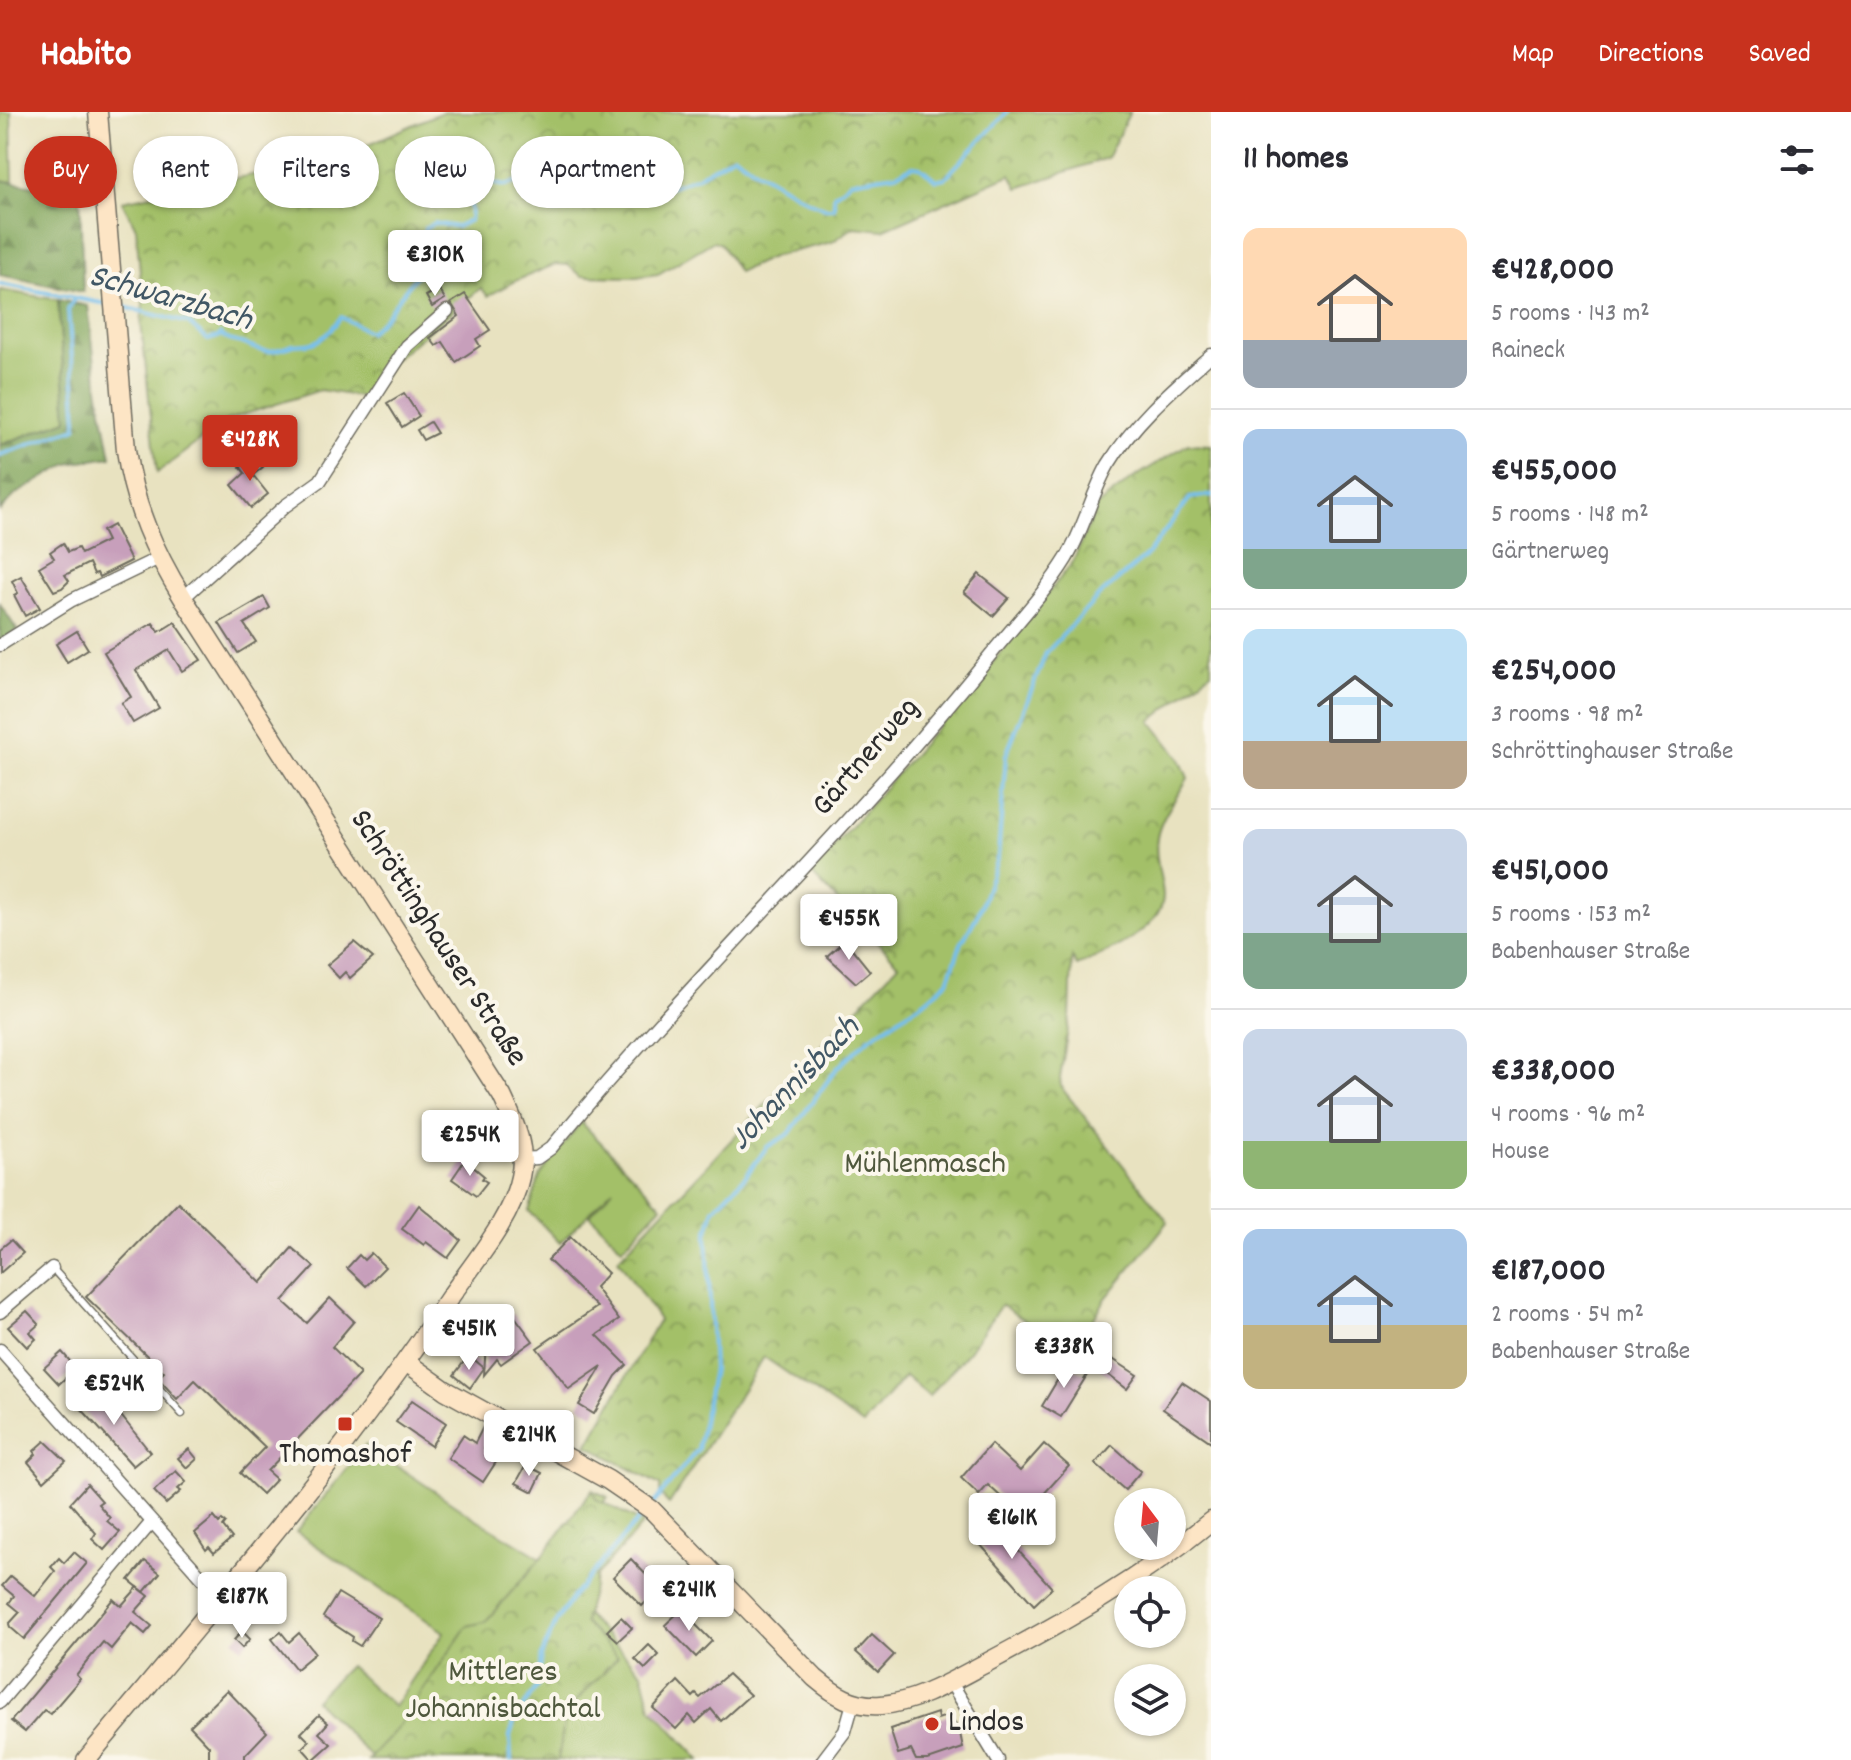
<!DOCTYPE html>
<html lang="en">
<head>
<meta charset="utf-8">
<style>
	body { margin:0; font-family:Dekko,sans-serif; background:#f2f2f3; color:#2b2b33; height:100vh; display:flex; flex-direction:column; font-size:30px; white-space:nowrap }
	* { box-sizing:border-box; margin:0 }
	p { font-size:26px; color:#7c7c81 }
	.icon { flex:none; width:44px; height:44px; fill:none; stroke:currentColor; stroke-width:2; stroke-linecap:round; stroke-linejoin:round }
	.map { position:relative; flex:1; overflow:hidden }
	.drawer { display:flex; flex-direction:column; background:#fff; width:640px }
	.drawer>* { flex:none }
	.hud { position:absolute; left:24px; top:24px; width:760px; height:72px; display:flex; gap:16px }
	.needle { width:52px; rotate:344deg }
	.buttons { position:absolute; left:1114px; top:1376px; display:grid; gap:16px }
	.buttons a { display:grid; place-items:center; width:72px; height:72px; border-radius:50%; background:#fff; box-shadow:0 2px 6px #0004; font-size:40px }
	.price { position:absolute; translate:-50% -68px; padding:0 18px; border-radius:8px; background:#fff; color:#222; font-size:26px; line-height:52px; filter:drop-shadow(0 2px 4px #0008) }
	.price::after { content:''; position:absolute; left:50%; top:48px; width:24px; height:18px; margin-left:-12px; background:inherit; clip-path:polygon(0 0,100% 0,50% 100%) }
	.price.current { background:#c8321e; color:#fff }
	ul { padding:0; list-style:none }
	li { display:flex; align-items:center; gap:24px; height:200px; padding:0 32px }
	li+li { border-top:2px solid #e1e1e2 }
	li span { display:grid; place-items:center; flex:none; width:224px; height:160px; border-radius:16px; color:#555 }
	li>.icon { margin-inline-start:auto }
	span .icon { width:96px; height:96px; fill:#fffc; stroke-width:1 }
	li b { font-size:34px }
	h2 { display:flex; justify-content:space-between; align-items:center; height:96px; padding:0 32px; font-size:34px }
	.chip { padding:0 28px; border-radius:36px; background:#fff; box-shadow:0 2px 6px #0004; font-size:28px; line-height:72px }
	.chip.current { background:#c8321e; color:#fff }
	header { display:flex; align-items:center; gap:48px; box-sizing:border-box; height:112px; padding:0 40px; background:#c8321e; color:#fff }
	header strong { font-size:38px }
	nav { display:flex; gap:44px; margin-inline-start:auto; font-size:28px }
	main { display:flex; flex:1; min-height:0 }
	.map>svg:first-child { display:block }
</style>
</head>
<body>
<header>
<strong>Habito</strong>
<nav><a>Map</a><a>Directions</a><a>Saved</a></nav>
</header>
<main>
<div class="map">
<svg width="1211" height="1648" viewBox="0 0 1211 1648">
	<defs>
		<pattern id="forest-firs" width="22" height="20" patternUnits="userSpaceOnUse" patternTransform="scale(2)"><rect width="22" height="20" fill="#82a65c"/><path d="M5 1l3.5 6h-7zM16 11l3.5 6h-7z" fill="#6b874c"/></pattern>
		<pattern id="park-crowns" width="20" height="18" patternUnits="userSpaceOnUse" patternTransform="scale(2)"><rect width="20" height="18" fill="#a3c068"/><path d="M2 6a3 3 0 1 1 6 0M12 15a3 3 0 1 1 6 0" fill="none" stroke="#859c56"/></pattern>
	</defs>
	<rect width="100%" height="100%" fill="#fbf7ec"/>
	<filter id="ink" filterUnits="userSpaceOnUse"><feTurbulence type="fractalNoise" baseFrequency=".0125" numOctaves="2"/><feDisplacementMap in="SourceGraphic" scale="16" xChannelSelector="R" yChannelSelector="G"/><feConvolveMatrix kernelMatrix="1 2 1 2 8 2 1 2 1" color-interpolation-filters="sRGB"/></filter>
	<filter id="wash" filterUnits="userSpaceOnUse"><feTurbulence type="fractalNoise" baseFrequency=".006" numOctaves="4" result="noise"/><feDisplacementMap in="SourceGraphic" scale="32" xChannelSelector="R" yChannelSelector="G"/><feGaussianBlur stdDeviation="1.8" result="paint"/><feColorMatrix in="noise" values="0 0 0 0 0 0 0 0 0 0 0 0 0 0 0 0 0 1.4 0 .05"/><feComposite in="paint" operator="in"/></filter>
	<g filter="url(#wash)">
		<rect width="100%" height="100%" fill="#e8e2c0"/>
		<g fill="#a3c068" stroke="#67764a" stroke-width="2">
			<polygon points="0,0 11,0 13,70 0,68"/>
			<polygon points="0,178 58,188 67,308 0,333"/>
			<polygon points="581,1010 662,1094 622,1136 590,1103 613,1077 560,1131 529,1099 540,1064"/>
			<polygon points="366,1333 470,1403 541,1446 592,1378 608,1385 592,1407 374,1648 315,1588 349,1554 394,1595 444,1520 296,1420"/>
			<polygon points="577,1494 642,1560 651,1595 700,1648 517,1648"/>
		</g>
		<g fill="url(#forest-firs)" stroke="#566844" stroke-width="2">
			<polygon points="0,68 80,82 83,180 0,163"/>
			<polygon points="58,188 88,194 98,276 111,345 68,352 16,382 0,399 0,333 67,308"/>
			<polygon points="0,492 17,518 0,530"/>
		</g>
		<g fill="url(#park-crowns)" stroke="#67764a" stroke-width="2">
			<polygon points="442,0 1130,0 1107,46 1018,76 1011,62 883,118 854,115 832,130 774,144 738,160 721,132 714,129 658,162 636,165 582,164 568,153 556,152 515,169 488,184 481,176 393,248 367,286 320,278 227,308 157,361 141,211 143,193 136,116 122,89 337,46"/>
			<path d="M 1188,332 L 1211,333 L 1211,560 L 1151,609 L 1179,645 L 1188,666 C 1178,684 1160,706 1157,726 C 1154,745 1161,763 1163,782 C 1165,817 1103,842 1077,854 L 1072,845 L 1070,905 L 1060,966 L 1061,975 L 1168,1110 L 1106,1186 L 1074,1240 L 1001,1193 L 969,1239 L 929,1284 L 905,1264 L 863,1313 L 764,1245 L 669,1392 L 660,1382 L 660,1373 L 587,1333 L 659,1208 L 618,1147 L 899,852 L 811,761 L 985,560 L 1073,450 L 1097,394 L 1132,367 Z"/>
			<polygon points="592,1378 596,1387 644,1411 596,1464 584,1511 618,1545 566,1600 558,1648 368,1648 395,1619 467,1514 485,1510 541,1446"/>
		</g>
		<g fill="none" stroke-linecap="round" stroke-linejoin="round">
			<g stroke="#74bfed" stroke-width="4">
				<polyline points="0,172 107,192"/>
				<path d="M 120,194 L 188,211 L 208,228 L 218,225 L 221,222 C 228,230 234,228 244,232 C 266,242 270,241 293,233 C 299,232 306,233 312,231 C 325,227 333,215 341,205 L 369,220 C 392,203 402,176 423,157 L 425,116 L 434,111 L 457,115 L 470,108 L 471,99 L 465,69 L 481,69 L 505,74 L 532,64 C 544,75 541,86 554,100 C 574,99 577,92 594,88 C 610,84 609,90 626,78 L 654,81 L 697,65 L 734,43 L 758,60 L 808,89 L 825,96 L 834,96 L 834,83 L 851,69 L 896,62 L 913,54 L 920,55 L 936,68 L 945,66 L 1007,0"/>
				<polyline points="0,343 76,316 77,308 68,198 74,187"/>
				<polyline points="654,1391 698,1337 713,1257 707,1122 714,1097 745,1065 767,1035 789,1022 837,956 868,927 925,889 948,869 961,832 979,800 998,744 1006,643 1046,541 1098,485 1147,443 1190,386 1211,383"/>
				<polyline points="511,1648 510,1624 515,1607 538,1573 541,1544 556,1510 573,1484 645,1400"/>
			</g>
		</g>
		<g id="blocks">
			<g fill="#c79fbb">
				<polygon points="439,177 445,187 432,195 426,184"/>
				<polygon points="465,182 490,218 476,227 480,234 456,250 443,230 436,234 430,226 459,204 451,191"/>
				<polygon points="404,281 419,304 402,315 387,291"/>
				<polygon points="430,310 437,321 423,328 417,318"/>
				<polygon points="254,344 263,355 253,363 268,382 251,396 232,373 245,361 240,355"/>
				<polygon points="113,413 131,449 99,465 97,461 94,462 89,451 65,463 69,469 62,476 54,479 39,455 54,446 50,440 63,431 68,440 78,436 81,442 107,429 102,419"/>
				<polygon points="979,462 1009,486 993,504 964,480"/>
				<polygon points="21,464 40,496 25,504 14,483 18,481 12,469"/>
				<polygon points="264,485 270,496 244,512 256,530 238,541 219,511"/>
				<polygon points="175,510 201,548 182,559 169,538 136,558 159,596 133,611 121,591 131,585 104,540 153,511 159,520"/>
				<polygon points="77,519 88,537 67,550 56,532"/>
				<polygon points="845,828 870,859 856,871 827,844"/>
				<polygon points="354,830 373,846 350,866 345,860 339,866 327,853"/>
				<polygon points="465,1048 484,1064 482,1067 487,1070 476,1084 452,1067"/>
				<polygon points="178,1090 261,1171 292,1136 314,1155 283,1189 307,1211 330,1186 354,1209 332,1235 360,1262 267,1359 276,1367 262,1382 240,1361 265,1335 195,1268 177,1287 158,1266 164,1260 86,1185"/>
				<polygon points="419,1093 461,1128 448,1146 426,1130 424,1133 402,1117"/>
				<polygon points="570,1125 608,1161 595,1175 619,1208 597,1223 627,1253 616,1264 594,1302 579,1293 602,1254 569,1277 537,1236 597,1195 548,1148"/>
				<polygon points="11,1128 23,1141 0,1161 0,1137"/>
				<polygon points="371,1141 385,1155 366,1174 347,1156 359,1143 364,1148"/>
				<polygon points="27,1199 39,1212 30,1220 36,1227 27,1235 8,1215"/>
				<polygon points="513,1202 533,1229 501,1252 497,1247 484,1263 486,1231 481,1225"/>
				<polygon points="62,1240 76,1256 59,1272 44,1256"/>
				<polygon points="469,1243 484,1256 470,1276 454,1263"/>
				<polygon points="1108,1244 1137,1263 1127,1277 1099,1256"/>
				<polygon points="1067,1252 1087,1263 1061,1305 1042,1294"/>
				<polygon points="1182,1270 1211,1289 1211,1330 1163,1297"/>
				<polygon points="99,1276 150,1340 133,1354 79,1294"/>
				<polygon points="412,1288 446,1311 431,1334 396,1310"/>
				<polygon points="483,1315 493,1320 484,1337 498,1347 483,1370 448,1346 463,1323 475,1331"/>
				<polygon points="45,1329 66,1349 44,1369 28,1350 36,1342 34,1339"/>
				<polygon points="991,1332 1020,1359 1044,1332 1069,1354 1023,1405 988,1373 979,1383 961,1366"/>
				<polygon points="1112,1333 1141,1359 1125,1378 1095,1352"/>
				<polygon points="189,1337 197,1347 187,1356 178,1346"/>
				<polygon points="526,1353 542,1361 533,1380 516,1371"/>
				<polygon points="176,1359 186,1370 178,1377 181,1379 166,1392 154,1379"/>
				<polygon points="87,1372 102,1389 98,1392 110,1406 107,1409 120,1420 104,1438 92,1427 96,1421 70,1391"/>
				<polygon points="214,1405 219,1411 222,1408 226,1411 223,1415 232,1426 214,1441 209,1435 206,1438 195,1421"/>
				<polygon points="989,1406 1052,1476 1034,1493 971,1422"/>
				<polygon points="74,1440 87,1451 24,1527 10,1515 9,1512 20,1500 9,1491 14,1484 2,1474 11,1464 35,1484 55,1459 51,1455 59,1446 64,1451"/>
				<polygon points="631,1447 650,1467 654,1463 664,1472 642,1494 613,1465"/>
				<polygon points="145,1449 160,1461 144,1480 129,1468"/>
				<polygon points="138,1475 149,1484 135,1500 152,1514 145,1522 132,1511 111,1537 103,1530 76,1563 80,1567 50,1602 44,1598 25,1620 11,1609 113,1487 121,1494"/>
				<polygon points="338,1481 379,1506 360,1534 352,1529 353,1525 323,1505"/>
				<polygon points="681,1498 712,1529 696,1545 665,1513"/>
				<polygon points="621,1505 632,1516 618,1529 607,1519"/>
				<polygon points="242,1519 250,1527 242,1536 234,1528"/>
				<polygon points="281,1520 289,1530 299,1521 315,1541 296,1557 272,1527"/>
				<polygon points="872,1523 894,1543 878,1560 856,1540"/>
				<polygon points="649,1533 659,1543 645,1557 635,1547"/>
				<polygon points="728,1562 750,1583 721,1609 711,1597 696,1611 689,1603 676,1617 653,1596 678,1569 693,1585 696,1582 700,1586"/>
				<polygon points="227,1578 267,1620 245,1643 245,1648 209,1648 209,1634 190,1614"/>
				<polygon points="937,1601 938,1607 949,1603 959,1616 963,1636 928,1648 916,1648 911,1638 898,1642 890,1617"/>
				<polygon points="319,1603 328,1611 319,1621 331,1632 313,1648 302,1636 309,1629 301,1621"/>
			</g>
		</g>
	</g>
	<g filter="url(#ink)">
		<use href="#blocks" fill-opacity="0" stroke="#6d6b5f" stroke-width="2"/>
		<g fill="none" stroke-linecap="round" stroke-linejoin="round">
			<g stroke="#6d6b5f" stroke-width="9">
				<polyline id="lane" points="52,1156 182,1302"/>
			</g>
			<g stroke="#6d6b5f" stroke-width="15">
				<g id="street">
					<polyline points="183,486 285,394 320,369 407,234 447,199"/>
					<polyline points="0,533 72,488 159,446"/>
					<path d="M 522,1047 L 537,1046 L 551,1036 C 689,869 847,720 983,552 C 1010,518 1043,484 1066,447 C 1084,418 1091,383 1108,353 C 1134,310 1174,276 1211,243"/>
					<polyline points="0,1200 52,1156"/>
					<polyline points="0,1238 220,1486"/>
					<polyline points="950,1569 998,1648"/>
					<polyline points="0,1590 151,1411"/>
					<polyline points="823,1648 845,1619 853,1591"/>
				</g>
			</g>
			<g stroke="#6d6b5f" stroke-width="21">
				<g id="secondary">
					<path d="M 406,1250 L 445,1278 L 608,1368 L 652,1398 L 815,1566 C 835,1583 853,1595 881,1593 C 919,1590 955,1567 988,1550 C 1066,1509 1143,1465 1211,1409"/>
					<path d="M 86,1648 C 211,1497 341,1348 450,1185 C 475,1149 511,1108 520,1065 C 527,1035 514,1010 502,984 L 183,486 C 154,439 134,394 126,338 L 98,0"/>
				</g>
			</g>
			<use href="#lane" stroke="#fff" stroke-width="6"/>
			<use href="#street" stroke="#fff" stroke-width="12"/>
			<use href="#secondary" stroke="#fde5c5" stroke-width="18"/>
		</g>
	</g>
	<g fill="#c8321e" stroke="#fbf7ec" stroke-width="3">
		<rect x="337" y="1304" width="16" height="16" rx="4"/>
		<circle cx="932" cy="1612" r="8"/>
	</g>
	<g text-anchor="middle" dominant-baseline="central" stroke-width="8" stroke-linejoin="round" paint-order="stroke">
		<g font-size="32" fill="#2b2b2b" stroke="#fbf7ec">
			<text transform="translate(867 646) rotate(-49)">Gärtnerweg</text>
			<text transform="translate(437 827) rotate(57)">Schröttinghauser Straße</text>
		</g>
		<g font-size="32" fill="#4f583d" stroke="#fbf7ec">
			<text x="925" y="1054">Mühlenmasch</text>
			<text x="503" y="1562">Mittleres<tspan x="503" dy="37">Johannisbachtal</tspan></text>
		</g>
		<g font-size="32" fill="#2b2b2b" stroke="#fbf7ec">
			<text x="345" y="1344">Thomashof</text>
			<text x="948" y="1612" text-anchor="start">Lindos</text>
		</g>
		<g font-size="34" font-style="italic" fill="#415765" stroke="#fbf7ec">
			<text transform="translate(170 188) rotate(16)">Schwarzbach</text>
			<text transform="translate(796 973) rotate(-46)">Johannisbach</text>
		</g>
	</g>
</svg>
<div class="buttons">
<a><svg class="needle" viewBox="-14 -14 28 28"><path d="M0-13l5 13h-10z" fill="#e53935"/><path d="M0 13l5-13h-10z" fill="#7c7c81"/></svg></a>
<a><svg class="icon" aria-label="locate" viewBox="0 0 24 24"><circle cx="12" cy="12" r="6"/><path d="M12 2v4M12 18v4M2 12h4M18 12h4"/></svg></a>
<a><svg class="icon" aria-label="layers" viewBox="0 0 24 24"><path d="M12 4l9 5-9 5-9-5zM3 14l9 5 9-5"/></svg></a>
</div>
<b class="price" style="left:435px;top:186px">€310K</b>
<b class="price current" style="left:250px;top:371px">€428K</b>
<b class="price" style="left:849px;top:850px">€455K</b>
<b class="price" style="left:470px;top:1066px">€254K</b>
<b class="price" style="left:469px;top:1260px">€451K</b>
<b class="price" style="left:1064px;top:1278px">€338K</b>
<b class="price" style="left:114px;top:1315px">€524K</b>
<b class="price" style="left:529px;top:1366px">€214K</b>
<b class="price" style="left:1012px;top:1449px">€161K</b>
<b class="price" style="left:689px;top:1521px">€241K</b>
<b class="price" style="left:242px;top:1528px">€187K</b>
<div class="hud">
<a class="chip current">Buy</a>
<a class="chip">Rent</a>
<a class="chip">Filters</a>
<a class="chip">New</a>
<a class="chip">Apartment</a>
</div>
</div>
<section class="drawer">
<h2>11 homes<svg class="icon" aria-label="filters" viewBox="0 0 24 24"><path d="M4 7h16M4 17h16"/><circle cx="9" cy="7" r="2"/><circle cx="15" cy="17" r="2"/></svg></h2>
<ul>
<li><span style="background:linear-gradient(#ffd9b3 70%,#9aa5b1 0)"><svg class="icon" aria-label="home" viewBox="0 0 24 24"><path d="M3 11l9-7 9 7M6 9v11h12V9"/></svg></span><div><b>€428,000</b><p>5 rooms · 143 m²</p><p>Raineck</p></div></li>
<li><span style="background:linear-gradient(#a9c7e8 75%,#7fa58c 0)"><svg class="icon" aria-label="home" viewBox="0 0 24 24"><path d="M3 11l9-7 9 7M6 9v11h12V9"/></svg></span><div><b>€455,000</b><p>5 rooms · 148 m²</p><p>Gärtnerweg</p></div></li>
<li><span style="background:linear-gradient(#bfe0f5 70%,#b9a48a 0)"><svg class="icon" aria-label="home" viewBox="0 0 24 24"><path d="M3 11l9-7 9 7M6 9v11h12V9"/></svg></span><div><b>€254,000</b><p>3 rooms · 98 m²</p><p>Schröttinghauser Straße</p></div></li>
<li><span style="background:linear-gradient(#c9d6e8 65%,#7fa58c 0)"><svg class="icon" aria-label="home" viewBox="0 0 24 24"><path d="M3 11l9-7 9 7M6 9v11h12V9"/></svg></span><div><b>€451,000</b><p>5 rooms · 153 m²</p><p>Babenhauser Straße</p></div></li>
<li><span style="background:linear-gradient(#c9d6e8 70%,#8fb573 0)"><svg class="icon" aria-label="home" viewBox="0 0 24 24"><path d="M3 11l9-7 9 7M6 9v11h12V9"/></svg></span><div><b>€338,000</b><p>4 rooms · 96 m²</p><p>House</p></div></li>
<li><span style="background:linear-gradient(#a9c7e8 60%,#c2b280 0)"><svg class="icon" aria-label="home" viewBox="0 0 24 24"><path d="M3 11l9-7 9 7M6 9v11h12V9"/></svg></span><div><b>€187,000</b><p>2 rooms · 54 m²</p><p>Babenhauser Straße</p></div></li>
</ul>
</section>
</main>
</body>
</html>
